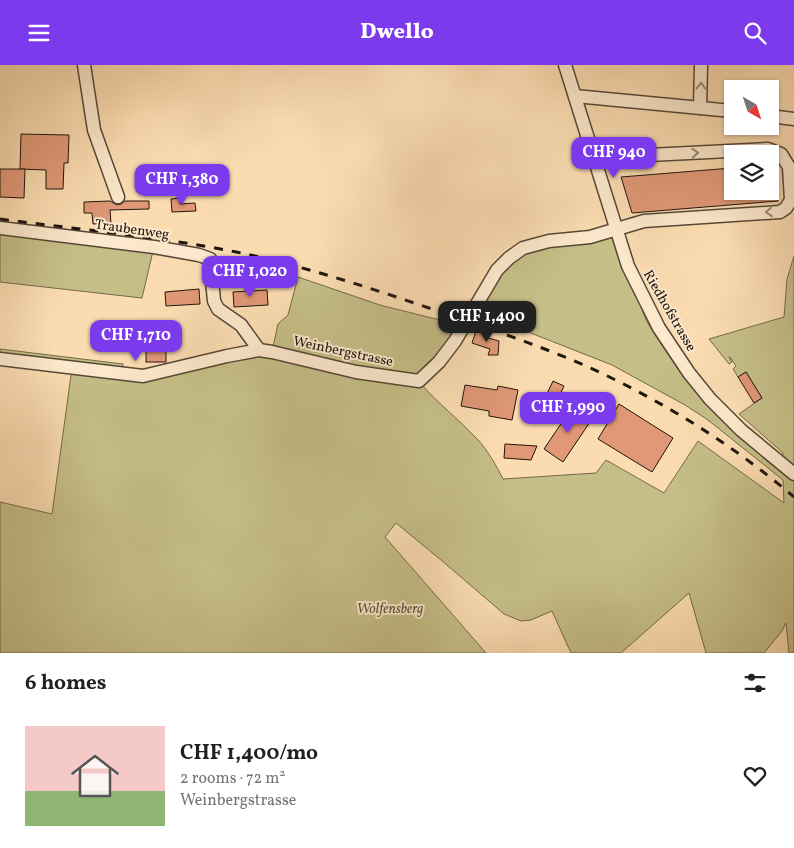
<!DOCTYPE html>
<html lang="en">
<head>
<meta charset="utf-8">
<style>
	body { margin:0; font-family:Vollkorn,serif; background:#f2f2f2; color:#202124; height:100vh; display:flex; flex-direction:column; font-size:19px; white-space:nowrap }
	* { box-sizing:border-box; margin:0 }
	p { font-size:16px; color:#757577 }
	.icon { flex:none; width:28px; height:28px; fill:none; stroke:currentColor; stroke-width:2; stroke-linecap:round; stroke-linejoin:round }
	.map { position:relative; height:588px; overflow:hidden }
	.side { display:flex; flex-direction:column; background:#fff; flex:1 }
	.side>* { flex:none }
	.needle { width:32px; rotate:141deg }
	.fabs { position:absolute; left:724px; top:15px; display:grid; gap:10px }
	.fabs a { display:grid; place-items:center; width:55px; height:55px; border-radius:0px; background:#fff; box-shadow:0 1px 4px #0004; font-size:25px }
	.price { position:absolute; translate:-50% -42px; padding:0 11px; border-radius:10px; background:#7c3aed; color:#fff; font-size:16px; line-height:32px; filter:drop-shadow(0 1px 2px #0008) }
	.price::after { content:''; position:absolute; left:50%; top:30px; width:15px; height:11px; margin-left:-8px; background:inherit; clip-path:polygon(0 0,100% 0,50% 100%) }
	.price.current { background:#222; color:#fff }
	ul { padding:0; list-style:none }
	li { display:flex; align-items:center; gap:15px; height:125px; padding:0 25px }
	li+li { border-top:1px solid #e0e0e0 }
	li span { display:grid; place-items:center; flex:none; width:140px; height:100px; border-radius:0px; color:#555 }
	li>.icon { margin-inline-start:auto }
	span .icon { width:60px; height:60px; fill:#fffc; stroke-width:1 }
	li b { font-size:21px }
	h2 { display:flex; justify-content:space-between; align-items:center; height:60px; padding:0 25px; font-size:21px }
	header { display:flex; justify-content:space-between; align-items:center; height:65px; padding:0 25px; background:#7c3aed; color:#fff; font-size:22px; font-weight:800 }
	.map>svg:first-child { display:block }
</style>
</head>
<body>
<header><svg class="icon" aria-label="menu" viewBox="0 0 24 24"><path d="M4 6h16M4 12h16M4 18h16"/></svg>Dwello<svg class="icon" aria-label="search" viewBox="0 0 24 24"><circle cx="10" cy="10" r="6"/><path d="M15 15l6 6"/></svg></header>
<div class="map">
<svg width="794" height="588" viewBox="0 0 794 588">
	<rect width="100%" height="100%" fill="#fbdcb1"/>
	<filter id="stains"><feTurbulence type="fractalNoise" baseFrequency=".004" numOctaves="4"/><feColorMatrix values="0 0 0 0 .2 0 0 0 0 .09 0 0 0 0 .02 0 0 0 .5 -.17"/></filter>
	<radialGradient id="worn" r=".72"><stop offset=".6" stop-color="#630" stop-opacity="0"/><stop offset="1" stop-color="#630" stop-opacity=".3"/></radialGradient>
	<g fill="#c5be87" stroke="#726a4a">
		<polygon points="0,163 154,182 142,233 0,217"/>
		<path d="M 615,165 L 644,235 C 643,239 642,243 643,247 C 646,257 654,268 660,277 C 694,331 732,368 782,408 L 781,399 L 783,388 L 739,349 L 762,333 L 746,307 L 738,312 L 733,304 L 736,301 L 730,292 L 729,292 L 732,297 L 729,299 L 709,274 L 784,252 L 787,214 L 794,191 L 794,588 L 789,588 L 786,558 L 782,566 L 764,588 L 706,588 L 689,528 L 621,588 L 571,588 L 552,546 L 531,555 L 521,556 L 504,549 L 447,500 L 396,458 L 385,472 L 486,588 L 0,588 L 0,437 L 52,449 L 72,303 L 0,294 L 0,284 L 123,299 L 122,309 L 272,287 L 278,259 L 288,250 L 298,212 L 380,240 L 456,259 L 456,266 L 419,317 C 437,338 459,354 478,375 C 488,386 496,400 503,414 L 596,408 L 606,395 L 664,428 L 698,376 L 784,438 L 783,415 L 708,355 L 685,340 L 612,300 L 518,263 L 470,249 L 509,193 Z"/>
	</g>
	<g fill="#e09877" stroke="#1f160e">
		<polygon points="21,69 69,70 68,98 64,98 63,124 46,124 46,105 20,104"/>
		<polygon points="191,102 192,112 147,115 147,105"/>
		<polygon points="732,103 732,126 777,126 778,136 632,148 621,112"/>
		<polygon points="0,104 25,104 24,133 0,132"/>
		<polygon points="180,133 180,139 195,138 196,146 172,147 171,134"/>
		<polygon points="110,136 117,140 121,139 125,136 149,136 149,144 110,145 111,158 93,159 92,148 84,148 84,137"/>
		<polygon points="199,224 200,239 166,241 165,227"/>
		<polygon points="267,225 268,240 234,242 233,227"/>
		<polygon points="476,266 486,269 485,272 499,276 498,290 488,290 490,284 472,278"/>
		<rect x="146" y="285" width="20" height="12"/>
		<polygon points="746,307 762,333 754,338 738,312"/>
		<polygon points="553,316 564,321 555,340 544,335"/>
		<polygon points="465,320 497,325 498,321 518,325 512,355 489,351 489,346 461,341"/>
		<polygon points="619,339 673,373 652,407 598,374"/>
		<polygon points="573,341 592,354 563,397 544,384"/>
		<polygon points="505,379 537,381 531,395 504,393"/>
	</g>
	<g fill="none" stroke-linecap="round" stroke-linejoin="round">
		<g stroke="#564837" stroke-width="15">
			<g id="minor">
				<polyline points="84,0 94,65 118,132"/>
				<polyline points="565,0 628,201 659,263 689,308 710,334 741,365 794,409"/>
				<polyline points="575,31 732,46"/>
				<polyline points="700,43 701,0"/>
				<polyline points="770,51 794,54"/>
				<polyline points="0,163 154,182 199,190 210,194 214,236 218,244 241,260 259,285"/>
				<polyline points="0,294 143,311 227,291 259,285 272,287 356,307 419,316 439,297 455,276 497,205 509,193 523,183 549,176 590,172 644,156 780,147 786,143 791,135 789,102 781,89 768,84 609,92 595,97"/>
			</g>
		</g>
		<use href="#minor" stroke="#fce8cc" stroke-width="12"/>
		<path stroke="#1f160e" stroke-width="3" stroke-dasharray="9 9" stroke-linecap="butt" d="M 0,154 C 82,165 165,172 246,189 C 310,203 373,224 435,245 C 485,262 535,279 584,300 C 659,334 731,378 794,432"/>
	</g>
	<defs><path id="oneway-chevron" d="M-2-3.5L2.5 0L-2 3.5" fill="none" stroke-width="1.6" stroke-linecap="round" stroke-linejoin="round" transform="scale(1.25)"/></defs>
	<g stroke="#998a76">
		<use href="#oneway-chevron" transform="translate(701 21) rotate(-89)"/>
		<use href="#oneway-chevron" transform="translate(695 88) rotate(-3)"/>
		<use href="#oneway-chevron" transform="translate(769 147) rotate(176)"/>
	</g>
	<g text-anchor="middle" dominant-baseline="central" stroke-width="4" stroke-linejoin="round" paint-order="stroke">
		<g font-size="14" fill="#1f160e" stroke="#fce8cc">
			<text transform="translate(132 165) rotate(8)">Traubenweg</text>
			<text transform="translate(669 246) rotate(60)">Riedhofstrasse</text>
			<text transform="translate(343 287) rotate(12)">Weinbergstrasse</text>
		</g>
		<g font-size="14" font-style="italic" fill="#595138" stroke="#fce8cc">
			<text x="390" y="544">Wolfensberg</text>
		</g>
	</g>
	<rect width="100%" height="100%" filter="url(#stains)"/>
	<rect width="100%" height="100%" fill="url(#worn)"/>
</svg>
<div class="fabs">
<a><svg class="needle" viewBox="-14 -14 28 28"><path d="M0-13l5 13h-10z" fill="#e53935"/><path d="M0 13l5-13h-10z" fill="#757577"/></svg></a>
<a><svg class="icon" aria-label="layers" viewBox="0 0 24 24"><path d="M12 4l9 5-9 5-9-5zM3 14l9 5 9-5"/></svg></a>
</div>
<b class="price" style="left:614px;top:114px">CHF 940</b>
<b class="price" style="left:182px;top:141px">CHF 1,380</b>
<b class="price" style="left:250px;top:233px">CHF 1,020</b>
<b class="price current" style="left:487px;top:278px">CHF 1,400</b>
<b class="price" style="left:136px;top:297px">CHF 1,710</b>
<b class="price" style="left:568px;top:369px">CHF 1,990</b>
</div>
<section class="side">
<h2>6 homes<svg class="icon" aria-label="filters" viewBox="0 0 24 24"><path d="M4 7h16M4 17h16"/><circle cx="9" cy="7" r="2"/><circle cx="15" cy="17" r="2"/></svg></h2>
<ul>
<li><span style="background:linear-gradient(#f6c9c9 65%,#8fb573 0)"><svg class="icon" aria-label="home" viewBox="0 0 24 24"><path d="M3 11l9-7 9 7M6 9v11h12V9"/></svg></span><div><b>CHF 1,400/mo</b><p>2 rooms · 72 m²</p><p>Weinbergstrasse</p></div><svg class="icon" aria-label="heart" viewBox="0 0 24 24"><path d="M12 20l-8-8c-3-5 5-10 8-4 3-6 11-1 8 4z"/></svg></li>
</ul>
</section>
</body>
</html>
